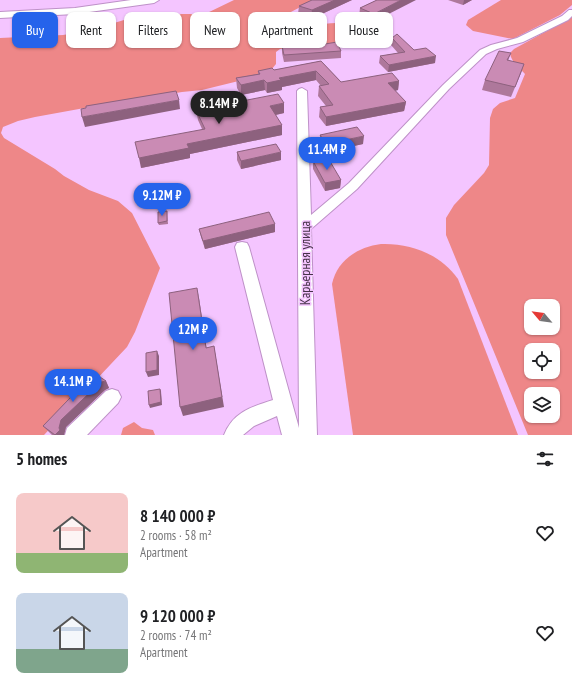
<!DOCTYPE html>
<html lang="en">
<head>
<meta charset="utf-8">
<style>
	body { margin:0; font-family:"PT Sans Narrow",sans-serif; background:#f2f2f2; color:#202124; height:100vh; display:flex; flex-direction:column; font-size:15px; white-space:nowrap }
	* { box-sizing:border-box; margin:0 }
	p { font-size:13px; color:#757577 }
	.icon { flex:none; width:22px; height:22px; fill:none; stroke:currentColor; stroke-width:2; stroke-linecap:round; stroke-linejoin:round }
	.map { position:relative; height:435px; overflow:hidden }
	.drawer { display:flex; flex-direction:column; background:#fff; flex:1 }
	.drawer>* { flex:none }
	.hud { position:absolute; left:12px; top:12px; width:548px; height:36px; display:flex; gap:8px }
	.needle { width:26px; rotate:299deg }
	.controls { position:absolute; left:524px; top:299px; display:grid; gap:8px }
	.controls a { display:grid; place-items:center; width:36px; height:36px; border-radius:8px; background:#fff; box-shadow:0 1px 3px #0004; font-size:20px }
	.price { position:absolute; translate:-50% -34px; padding:0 9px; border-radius:14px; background:#2563eb; color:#fff; font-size:13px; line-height:26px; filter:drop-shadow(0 1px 2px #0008) }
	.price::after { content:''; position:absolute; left:50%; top:24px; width:12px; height:9px; margin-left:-6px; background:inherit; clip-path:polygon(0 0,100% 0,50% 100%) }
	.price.current { background:#222; color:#fff }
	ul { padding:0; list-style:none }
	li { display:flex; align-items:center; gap:12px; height:100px; padding:0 16px }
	li span { display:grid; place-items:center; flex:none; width:112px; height:80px; border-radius:8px; color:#555 }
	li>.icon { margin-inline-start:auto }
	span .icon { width:48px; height:48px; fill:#fffc; stroke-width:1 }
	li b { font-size:17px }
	h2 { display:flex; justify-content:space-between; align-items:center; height:48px; padding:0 16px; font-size:17px }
	.tag { padding:0 14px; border-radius:8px; background:#fff; box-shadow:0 1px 3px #0004; font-size:14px; line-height:36px }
	.tag.current { background:#2563eb; color:#fff }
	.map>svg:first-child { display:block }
</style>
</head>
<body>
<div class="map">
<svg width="572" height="435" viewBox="0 0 572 435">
	<rect width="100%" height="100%" fill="#f4c5ff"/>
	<g fill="#ee8788" fill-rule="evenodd">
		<path d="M 234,0 L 314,0 L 287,14 L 285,18 C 301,30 323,22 341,23 C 354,23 369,27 381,31 L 385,34 L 370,39 L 357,37 L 338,41 L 327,45 L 280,49 L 276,52 L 276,64 L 271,70 L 259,76 L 202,90 L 182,92 L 90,107 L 35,117 L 18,121 L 3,127 L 1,133 L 4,138 L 55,169 L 64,176 L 89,190 L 118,201 L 132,213 L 160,268 L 135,332 L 127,347 L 44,435 L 0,435 L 0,38 L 63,35 L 88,31 L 137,16 L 152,14 L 205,14 Z"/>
		<polygon points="501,0 572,0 572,5 560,15 513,39 473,31 466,25 468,20"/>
		<path d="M 572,17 L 572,435 L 528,435 L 446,235 L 446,218 L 454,205 L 484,173 L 489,165 L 490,118 L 493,109 L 500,103 L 515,98 L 525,74 C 519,67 511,62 510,53 L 514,49 ZM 531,306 L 553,306 L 553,328 L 531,328 ZM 531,350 L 553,350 L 553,372 L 531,372 ZM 531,394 L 553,394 L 553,416 L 531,416 Z"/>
		<path d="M 381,244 C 411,243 440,254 458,279 L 518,435 L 353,435 L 332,284 C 337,260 358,247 381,244 Z"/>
		<polygon points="134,422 142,428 153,430 155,435 121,435 123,428"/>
	</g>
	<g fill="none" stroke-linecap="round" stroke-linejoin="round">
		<g stroke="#be91c8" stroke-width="2">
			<g id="minor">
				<path d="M 569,10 L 572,10 L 572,16 L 568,20 L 523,42 L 497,49 L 486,54 L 449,89 L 357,189 L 311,229 L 317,435 L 282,435 L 277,416 L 254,426 L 243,435 L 224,435 C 233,412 251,407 273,400 L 235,247 L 237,243 L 242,242 L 247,243 L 249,247 L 299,428 L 297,91 L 299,89 L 302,88 L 307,91 L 311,215 L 349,183 L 443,85 L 480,50 L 491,45 L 517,38 L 562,16 Z"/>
				<polygon points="112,389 118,391 121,397 118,403 87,435 65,435 67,428 106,391"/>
			</g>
		</g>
		<g stroke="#be91c8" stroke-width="2">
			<polygon id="highway" points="131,0 159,0 154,3 75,14 0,18 0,12 75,8"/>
		</g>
		<use href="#minor" fill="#fff" fill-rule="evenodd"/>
		<use href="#highway" fill="#fff" fill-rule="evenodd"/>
	</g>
	<g fill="#ae789b">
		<polygon points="312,0 352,0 311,19 298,14 299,6"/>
		<polygon points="377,0 373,22 359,17 360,8"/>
		<polygon points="448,0 472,0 463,5"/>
		<polygon points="341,36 365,40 364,44 347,47 341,41"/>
		<polygon points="392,38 414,50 435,63 388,72 379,63 380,56 398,53 391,45"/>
		<polygon points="282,46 341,51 341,58 284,62 282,53"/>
		<polygon points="511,53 508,61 524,64 511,97 482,90 485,80"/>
		<polygon points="321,61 341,82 399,81 398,90 395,91 406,102 404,111 326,126 319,117 320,107 326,106 318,96 319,86 321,86 316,80 282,87 282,90 267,93 265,90 241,95 237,88 236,78 258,74 258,71 274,70"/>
		<polygon points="196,110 284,113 276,115 282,135 190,154 190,158 141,168 202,129 198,120"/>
		<polygon points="320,135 363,144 326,152 320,143"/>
		<polygon points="237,152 281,160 241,169 237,160"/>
		<polygon points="313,161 341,180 340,188 325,191 313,169"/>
		<polygon points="167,211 168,224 159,225 158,223"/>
		<polygon points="275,224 275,232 205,249 201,237 199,229"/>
		<polygon points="106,381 109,388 105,390 66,427 64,435 52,435 43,426"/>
	</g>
	<g fill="#8d617e">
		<polygon points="335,0 352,0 311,19 312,10"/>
		<polygon points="401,0 416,0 373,22 374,14"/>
		<polygon points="464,0 472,0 463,5"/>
		<polygon points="365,40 364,44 347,47 348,42"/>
		<polygon points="436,56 435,63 388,72 389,65"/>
		<polygon points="524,64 521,73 511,97 515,87"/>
		<polygon points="316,71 316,80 282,87 282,90 267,93 267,83 279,78"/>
		<polygon points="264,80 265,90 241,95 241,85"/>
		<polygon points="399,81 398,90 387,92 388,83"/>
		<polygon points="179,100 180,109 85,127 82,117"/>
		<polygon points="406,102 404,111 326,126 326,117"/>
		<polygon points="284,103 284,113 270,116 270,106"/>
		<polygon points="282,125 282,135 190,154 190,158 141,168 139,158 187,144"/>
		<polygon points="364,136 363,144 326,152 326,144"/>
		<polygon points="281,152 281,160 241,169 241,161"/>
		<polygon points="341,180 340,188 325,191 325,183"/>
		<polygon points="275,224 275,232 205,249 203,241"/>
		<polygon points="197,288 199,298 208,358 206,348"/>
		<polygon points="214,346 224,407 183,416 180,407"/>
		<polygon points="157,351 159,356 159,375 148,377 146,372"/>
		<polygon points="106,381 109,388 105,390 66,427 64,435 56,435 61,420 101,382"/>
		<polygon points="160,389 161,391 162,405 150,408 149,405"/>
	</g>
	<g fill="#ca8bb4" stroke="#8d617e">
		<polygon points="312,0 335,0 312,10 299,6"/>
		<polygon points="377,0 401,0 374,14 360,8"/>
		<polygon points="358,33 365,40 348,42 341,36"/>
		<polygon points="397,34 414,50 426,48 436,56 389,65 380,56 405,52 392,38"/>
		<polygon points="337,42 341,51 284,55 282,46 325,44"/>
		<polygon points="499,51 511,53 507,60 524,64 515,87 485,80"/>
		<polygon points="321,61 341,82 392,73 399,81 388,83 406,102 326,117 320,107 333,105 319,86 329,84 316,71 279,78 281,80 267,83 264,80 241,85 236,78 260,74 258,71 272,68 274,70"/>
		<polygon points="176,91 179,100 82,117 81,109 86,108 86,106"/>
		<polygon points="278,94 284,103 270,106 282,125 187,144 189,148 139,158 135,142 205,129 196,110"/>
		<polygon points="357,127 364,136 326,144 320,135"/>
		<polygon points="276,144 281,152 241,161 237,152"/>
		<polygon points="328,158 341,180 325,183 313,161"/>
		<polygon points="167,211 167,221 158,223 158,212"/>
		<polygon points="269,212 275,224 203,241 199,229"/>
		<polygon points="197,288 206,348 214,346 222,397 180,407 169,293"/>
		<polygon points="157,351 157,370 146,372 146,353"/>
		<polygon points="94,373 106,381 101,382 61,420 59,428 60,430 55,435 43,426"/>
		<polygon points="160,389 161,402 149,405 148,391"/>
	</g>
	<g text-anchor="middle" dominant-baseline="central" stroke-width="3" stroke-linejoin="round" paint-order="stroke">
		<g font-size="14" fill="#46334a" stroke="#f4c5ff">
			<text transform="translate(305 263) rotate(-90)">Карьерная улица</text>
		</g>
	</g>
</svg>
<div class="controls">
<a><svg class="needle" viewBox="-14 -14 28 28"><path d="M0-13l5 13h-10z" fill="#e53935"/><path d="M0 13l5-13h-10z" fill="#757577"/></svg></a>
<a><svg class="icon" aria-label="locate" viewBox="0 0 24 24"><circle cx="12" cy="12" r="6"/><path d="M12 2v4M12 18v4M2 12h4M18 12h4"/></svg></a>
<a><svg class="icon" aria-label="layers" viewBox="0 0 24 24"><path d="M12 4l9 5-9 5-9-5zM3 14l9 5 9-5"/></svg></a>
</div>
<b class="price current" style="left:219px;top:125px">8.14M ₽</b>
<b class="price" style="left:327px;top:171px">11.4M ₽</b>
<b class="price" style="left:162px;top:217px">9.12M ₽</b>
<b class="price" style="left:193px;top:351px">12M ₽</b>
<b class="price" style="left:73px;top:403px">14.1M ₽</b>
<div class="hud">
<a class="tag current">Buy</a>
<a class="tag">Rent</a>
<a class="tag">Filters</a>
<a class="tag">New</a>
<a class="tag">Apartment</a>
<a class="tag">House</a>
</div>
</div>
<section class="drawer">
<h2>5 homes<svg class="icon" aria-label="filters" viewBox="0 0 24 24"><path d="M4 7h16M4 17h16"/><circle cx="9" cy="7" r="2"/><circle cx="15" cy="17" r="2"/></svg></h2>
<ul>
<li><span style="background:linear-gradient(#f6c9c9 75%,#8fb573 0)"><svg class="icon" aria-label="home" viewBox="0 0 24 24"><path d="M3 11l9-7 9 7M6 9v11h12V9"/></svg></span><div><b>8 140 000 ₽</b><p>2 rooms · 58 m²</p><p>Apartment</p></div><svg class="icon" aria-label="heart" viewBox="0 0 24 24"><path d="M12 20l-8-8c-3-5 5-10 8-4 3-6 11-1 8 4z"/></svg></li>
<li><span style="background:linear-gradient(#c9d6e8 70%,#7fa58c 0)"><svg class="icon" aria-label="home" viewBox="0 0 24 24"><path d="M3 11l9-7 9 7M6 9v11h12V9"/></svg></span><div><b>9 120 000 ₽</b><p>2 rooms · 74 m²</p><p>Apartment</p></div><svg class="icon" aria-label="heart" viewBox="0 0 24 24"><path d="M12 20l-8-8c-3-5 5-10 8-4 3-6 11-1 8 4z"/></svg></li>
</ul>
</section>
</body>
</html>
